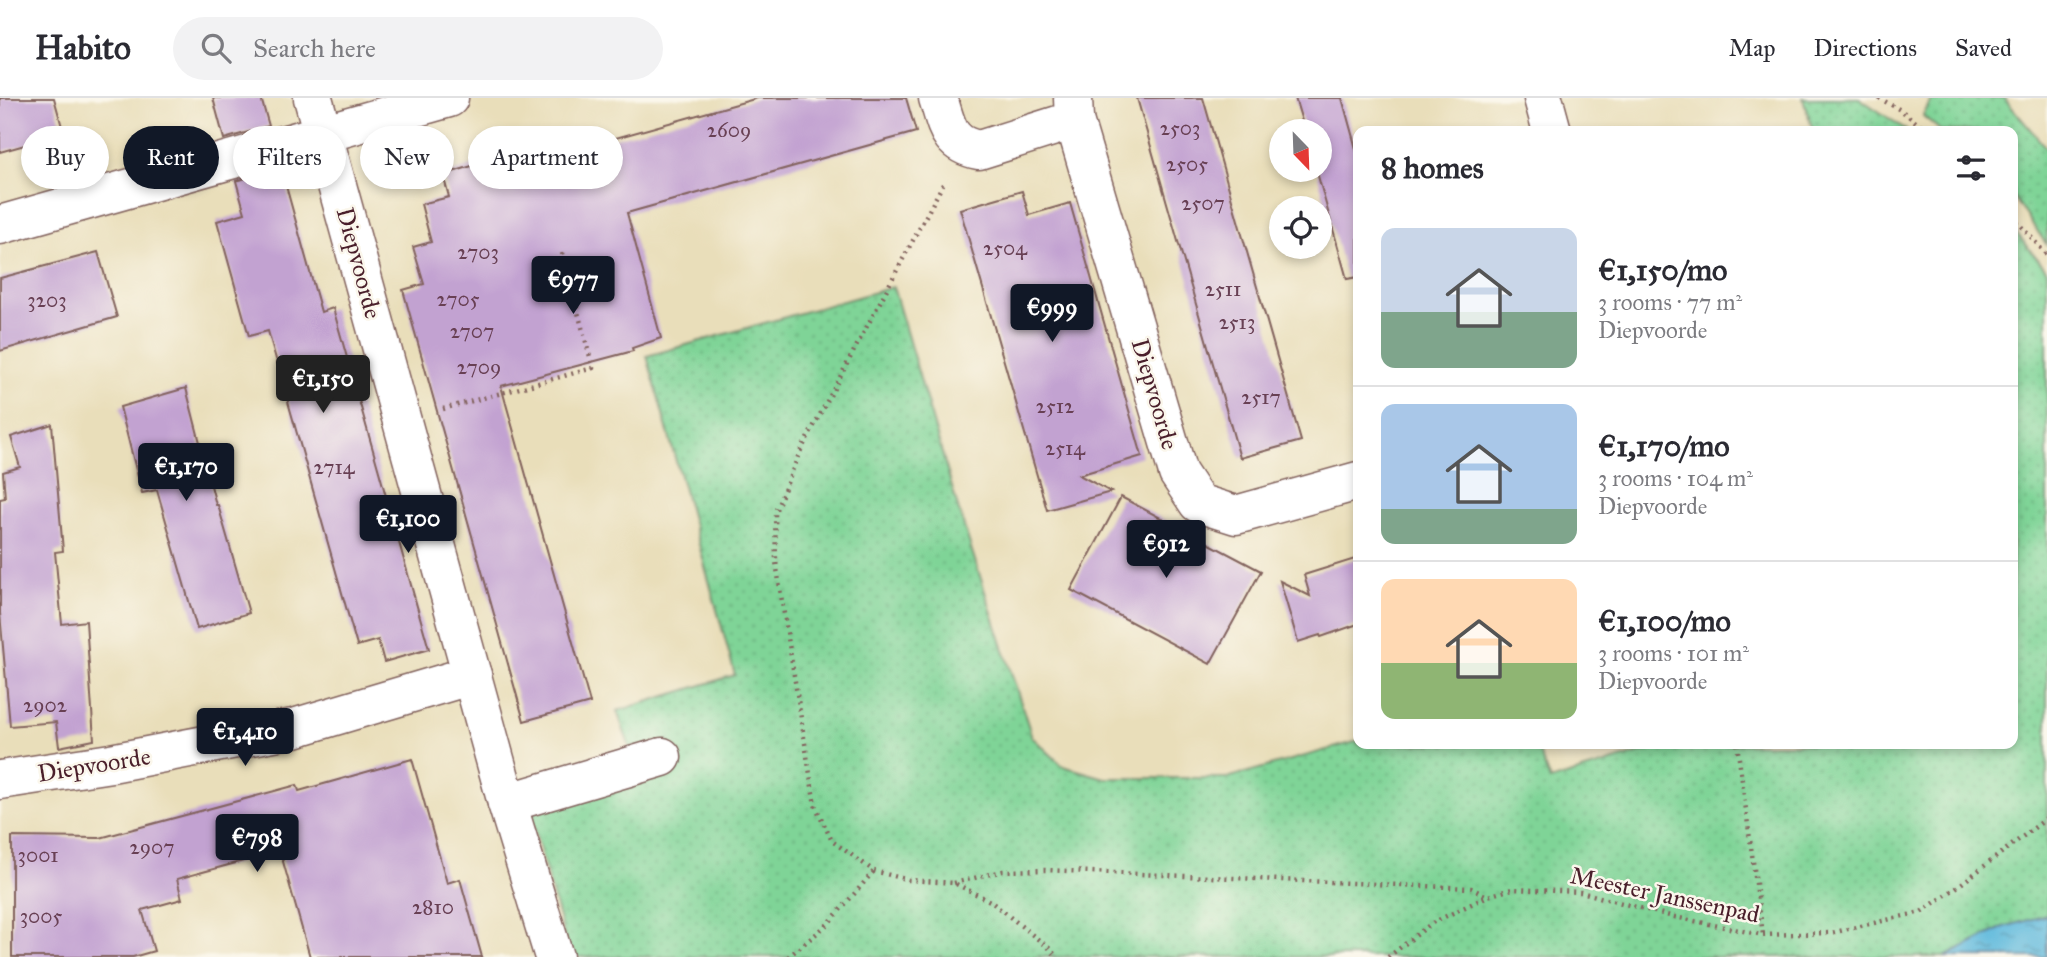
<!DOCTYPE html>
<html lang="en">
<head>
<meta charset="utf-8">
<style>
	body { margin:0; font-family:"IM FELL Great Primer",serif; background:#f2f2f3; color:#2b2b33; height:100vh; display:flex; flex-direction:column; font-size:26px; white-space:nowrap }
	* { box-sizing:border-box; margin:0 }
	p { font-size:23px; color:#7c7c81 }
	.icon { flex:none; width:38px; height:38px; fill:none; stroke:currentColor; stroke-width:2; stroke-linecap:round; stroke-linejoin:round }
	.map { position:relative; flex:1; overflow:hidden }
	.panel { position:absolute; left:1353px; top:28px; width:665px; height:623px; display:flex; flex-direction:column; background:#fff; border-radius:14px; box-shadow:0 4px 10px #0003 }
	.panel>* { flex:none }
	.top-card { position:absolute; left:21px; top:28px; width:665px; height:63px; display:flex; gap:14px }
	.needle { width:46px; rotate:157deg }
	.tools { position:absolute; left:1269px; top:21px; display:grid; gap:14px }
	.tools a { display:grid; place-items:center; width:63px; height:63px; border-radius:50%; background:#fff; box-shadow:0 4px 10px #0003; font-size:35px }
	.price { position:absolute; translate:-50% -60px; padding:0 16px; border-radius:7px; background:#111827; color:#fff; font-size:23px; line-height:46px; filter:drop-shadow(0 2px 4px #0008) }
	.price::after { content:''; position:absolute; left:50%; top:42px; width:21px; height:16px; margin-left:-10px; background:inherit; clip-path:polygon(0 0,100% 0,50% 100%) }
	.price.on { background:#222; color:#fff }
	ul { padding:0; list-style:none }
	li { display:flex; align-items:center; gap:21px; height:175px; padding:0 28px }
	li+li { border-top:2px solid #e1e1e2 }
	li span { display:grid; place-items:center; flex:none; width:196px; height:140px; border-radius:14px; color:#555 }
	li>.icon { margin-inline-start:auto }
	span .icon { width:84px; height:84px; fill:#fffc; stroke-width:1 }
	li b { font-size:30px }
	h2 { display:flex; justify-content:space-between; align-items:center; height:84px; padding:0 28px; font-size:30px }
	.pill { padding:0 24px; border-radius:32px; background:#fff; box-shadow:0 4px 10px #0003; font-size:24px; line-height:63px }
	.pill.on { background:#111827; color:#fff }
	header { display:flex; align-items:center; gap:42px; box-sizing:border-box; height:98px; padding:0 35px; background:#fff; border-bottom:2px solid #e1e1e2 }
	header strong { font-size:33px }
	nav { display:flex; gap:38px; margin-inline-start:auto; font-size:24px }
	.search { width:490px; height:63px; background:#f2f2f3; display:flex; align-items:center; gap:18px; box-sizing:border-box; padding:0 24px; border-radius:38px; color:#7c7c81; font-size:26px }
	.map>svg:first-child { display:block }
</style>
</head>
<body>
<header>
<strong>Habito</strong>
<div class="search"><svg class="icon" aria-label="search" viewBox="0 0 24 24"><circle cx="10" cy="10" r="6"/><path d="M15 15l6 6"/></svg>Search here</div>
<nav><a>Map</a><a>Directions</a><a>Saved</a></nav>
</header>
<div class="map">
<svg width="2047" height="859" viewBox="0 0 2047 859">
	<defs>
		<pattern id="grass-dots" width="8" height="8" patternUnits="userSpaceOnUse" patternTransform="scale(1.75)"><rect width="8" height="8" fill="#7fd497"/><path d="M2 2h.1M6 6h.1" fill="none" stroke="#6fb682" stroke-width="1.8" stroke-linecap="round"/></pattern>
		<pattern id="water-ripples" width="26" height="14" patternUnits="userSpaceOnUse" patternTransform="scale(1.75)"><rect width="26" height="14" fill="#5fbadd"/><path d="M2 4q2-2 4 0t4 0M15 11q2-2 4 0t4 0" fill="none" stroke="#5097b3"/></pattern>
	</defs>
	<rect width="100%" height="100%" fill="#fbf7ec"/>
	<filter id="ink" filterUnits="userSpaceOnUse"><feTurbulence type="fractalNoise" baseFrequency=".0143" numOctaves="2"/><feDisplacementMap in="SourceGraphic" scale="14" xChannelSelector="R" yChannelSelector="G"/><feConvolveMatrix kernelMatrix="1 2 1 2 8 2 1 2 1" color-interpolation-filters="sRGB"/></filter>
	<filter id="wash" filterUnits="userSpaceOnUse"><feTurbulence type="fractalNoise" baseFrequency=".00686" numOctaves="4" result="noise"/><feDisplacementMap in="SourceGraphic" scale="28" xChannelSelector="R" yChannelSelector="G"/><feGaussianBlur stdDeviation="1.57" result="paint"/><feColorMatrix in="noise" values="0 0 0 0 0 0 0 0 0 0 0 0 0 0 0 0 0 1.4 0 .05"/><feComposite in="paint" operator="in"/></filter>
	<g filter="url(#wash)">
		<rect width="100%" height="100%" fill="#e9deba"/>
		<g fill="url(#grass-dots)" stroke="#647a61" stroke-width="2">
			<polygon points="1803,0 1859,0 1908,33 1813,33"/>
			<polygon points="1932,0 2004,0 2047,51 2047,147 2013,98 2012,33 1941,33 1923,18"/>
			<polygon points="2013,131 2047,172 2047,817 2004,829 1945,859 570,859 530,716 630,650 617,613 735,577 647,258 893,189 959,413 1032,639 1063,668 1105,680 1227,680 1358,643 1358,646 1536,646 1550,683 1668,646 2012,646"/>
		</g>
		<polygon fill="url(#water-ripples)" stroke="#546c84" stroke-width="2" points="2047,817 2047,859 1945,859 2004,829"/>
		<g id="blocks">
			<g fill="#c2a2d1">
				<polygon points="0,0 54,0 64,36 0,54"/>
				<polygon points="213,0 261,0 269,28 224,41"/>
				<polygon points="758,0 906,0 916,34 627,115 661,240 632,250 633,253 501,288 590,605 524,623 403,192 424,186 413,149 431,144 421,106 449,99 443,77 488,63 491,75"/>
				<polygon points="1137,0 1203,0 1301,343 1240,360"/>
				<polygon points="1295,0 1342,0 1358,58 1358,179 1347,181 1318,78 1320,33 1305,33"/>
				<polygon points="281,70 321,214 333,210 429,551 384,564 378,542 357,548 268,233 249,238 217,123 245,115 236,83"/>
				<polygon points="1022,93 1029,117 1070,105 1142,358 1079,377 1111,394 1047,412 960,111"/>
				<polygon points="98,154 117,219 0,253 0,180"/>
				<polygon points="186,290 216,407 218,407 249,515 197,531 157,392 142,395 120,309"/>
				<polygon points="52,326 63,453 55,454 62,526 86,523 94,642 59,649 56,624 10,628 0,515 0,401 5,400 3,374 20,369 11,339"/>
				<polygon points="1121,399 1261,473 1210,566 1071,492"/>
				<polygon points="1358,460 1358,526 1321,539 1320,537 1298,544 1280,483 1310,498 1304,477"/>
				<polygon points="412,661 447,785 460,781 482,859 310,859 280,753 177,781 182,801 142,812 154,853 133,859 12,859 12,739 100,740 297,687 299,693"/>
			</g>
		</g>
	</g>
	<g filter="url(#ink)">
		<use href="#blocks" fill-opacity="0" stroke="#82625d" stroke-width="2"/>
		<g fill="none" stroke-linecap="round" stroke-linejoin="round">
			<g stroke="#82625d" stroke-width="41">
				<g id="minor">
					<polyline points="313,0 507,705 554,859"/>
					<path d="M 938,0 C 947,27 947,46 979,52 L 1074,22 L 1073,0"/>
					<polyline points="1543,0 1552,33"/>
					<polyline points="1074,22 1178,375 1198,405 1236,417 1358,383"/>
					<polyline points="0,127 449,0"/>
					<polyline points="0,682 111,665 294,630 472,577"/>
					<polyline points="507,705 662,659"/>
				</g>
			</g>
			<g stroke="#82625d" stroke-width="4.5" stroke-dasharray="2 5" stroke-linecap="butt">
				<polyline points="1879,0 1902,13 1927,33"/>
				<polyline points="943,86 800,354 775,414 776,464 781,497 815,707 832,743 874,773 909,782 954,785 990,803 1049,850 1057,859"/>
				<polyline points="2012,118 2047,157"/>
				<polyline points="443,311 593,270 562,155"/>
				<polyline points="1737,646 1763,837"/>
				<polyline points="954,785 1003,773 1044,772 1471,790 1487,798"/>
				<polyline points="788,859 828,826 874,773"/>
				<polyline points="1388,859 1432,825 1488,798 1512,791 1581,794 1670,818 1763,837 1831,835 1921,814 1953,792 2047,720"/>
			</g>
			<use href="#minor" stroke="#fff" stroke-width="38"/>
		</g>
	</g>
	<g text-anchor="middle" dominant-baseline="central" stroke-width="5" stroke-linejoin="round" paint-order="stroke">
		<g font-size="21" fill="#684054">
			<text x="1180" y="30">2503</text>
			<text x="729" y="32">2609</text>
			<text x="1187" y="66">2505</text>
			<text x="1203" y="105">2507</text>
			<text x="1005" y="150">2504</text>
			<text x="478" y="154">2703</text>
			<text x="1223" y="191">2511</text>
			<text x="458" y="201">2705</text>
			<text x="47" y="202">3203</text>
			<text x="1237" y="224">2513</text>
			<text x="472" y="233">2707</text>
			<text x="479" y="269">2709</text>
			<text x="1261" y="299">2517</text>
			<text x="1055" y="308">2512</text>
			<text x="1065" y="350">2514</text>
			<text x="334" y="369">2714</text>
			<text x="45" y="607">2902</text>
			<text x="152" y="749">2907</text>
			<text x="38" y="757">3001</text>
			<text x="433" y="809">2810</text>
			<text x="41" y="818">3005</text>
		</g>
		<g font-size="24" fill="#4a1f2b" stroke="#fbf7ec">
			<text transform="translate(359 165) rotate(75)">Diepvoorde</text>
			<text transform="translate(1155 296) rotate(74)">Diepvoorde</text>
			<text transform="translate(94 667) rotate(-9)">Diepvoorde</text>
			<text transform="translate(1665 797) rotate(12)">Meester Janssenpad</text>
		</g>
	</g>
</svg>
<div class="tools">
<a><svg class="needle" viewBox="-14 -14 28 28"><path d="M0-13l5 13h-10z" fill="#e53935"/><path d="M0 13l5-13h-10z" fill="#7c7c81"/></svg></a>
<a><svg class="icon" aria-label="locate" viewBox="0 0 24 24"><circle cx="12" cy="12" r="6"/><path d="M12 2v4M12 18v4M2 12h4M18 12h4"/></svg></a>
</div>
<b class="price" style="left:573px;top:218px">€977</b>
<b class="price" style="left:1052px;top:246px">€999</b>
<b class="price on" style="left:323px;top:317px">€1,150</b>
<b class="price" style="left:186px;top:405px">€1,170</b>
<b class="price" style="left:408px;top:457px">€1,100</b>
<b class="price" style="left:1166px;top:482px">€912</b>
<b class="price" style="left:245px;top:670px">€1,410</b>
<b class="price" style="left:257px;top:776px">€798</b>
<div class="top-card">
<a class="pill">Buy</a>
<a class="pill on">Rent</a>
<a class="pill">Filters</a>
<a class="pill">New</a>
<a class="pill">Apartment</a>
</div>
<section class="panel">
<h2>8 homes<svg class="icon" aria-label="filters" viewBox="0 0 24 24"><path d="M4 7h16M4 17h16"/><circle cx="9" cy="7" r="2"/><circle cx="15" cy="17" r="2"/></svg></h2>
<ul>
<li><span style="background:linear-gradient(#c9d6e8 60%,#7fa58c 0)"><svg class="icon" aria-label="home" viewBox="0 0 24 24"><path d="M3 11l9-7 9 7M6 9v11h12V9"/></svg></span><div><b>€1,150/mo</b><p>3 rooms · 77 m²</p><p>Diepvoorde</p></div></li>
<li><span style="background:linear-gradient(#a9c7e8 75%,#7fa58c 0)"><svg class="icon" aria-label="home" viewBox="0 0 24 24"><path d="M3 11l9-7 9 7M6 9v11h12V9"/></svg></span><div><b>€1,170/mo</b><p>3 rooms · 104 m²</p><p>Diepvoorde</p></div></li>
<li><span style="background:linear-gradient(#ffd9b3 60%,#8fb573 0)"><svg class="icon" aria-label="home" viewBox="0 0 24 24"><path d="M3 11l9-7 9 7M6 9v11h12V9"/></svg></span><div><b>€1,100/mo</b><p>3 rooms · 101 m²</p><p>Diepvoorde</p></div></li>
</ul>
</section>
</div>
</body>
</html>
